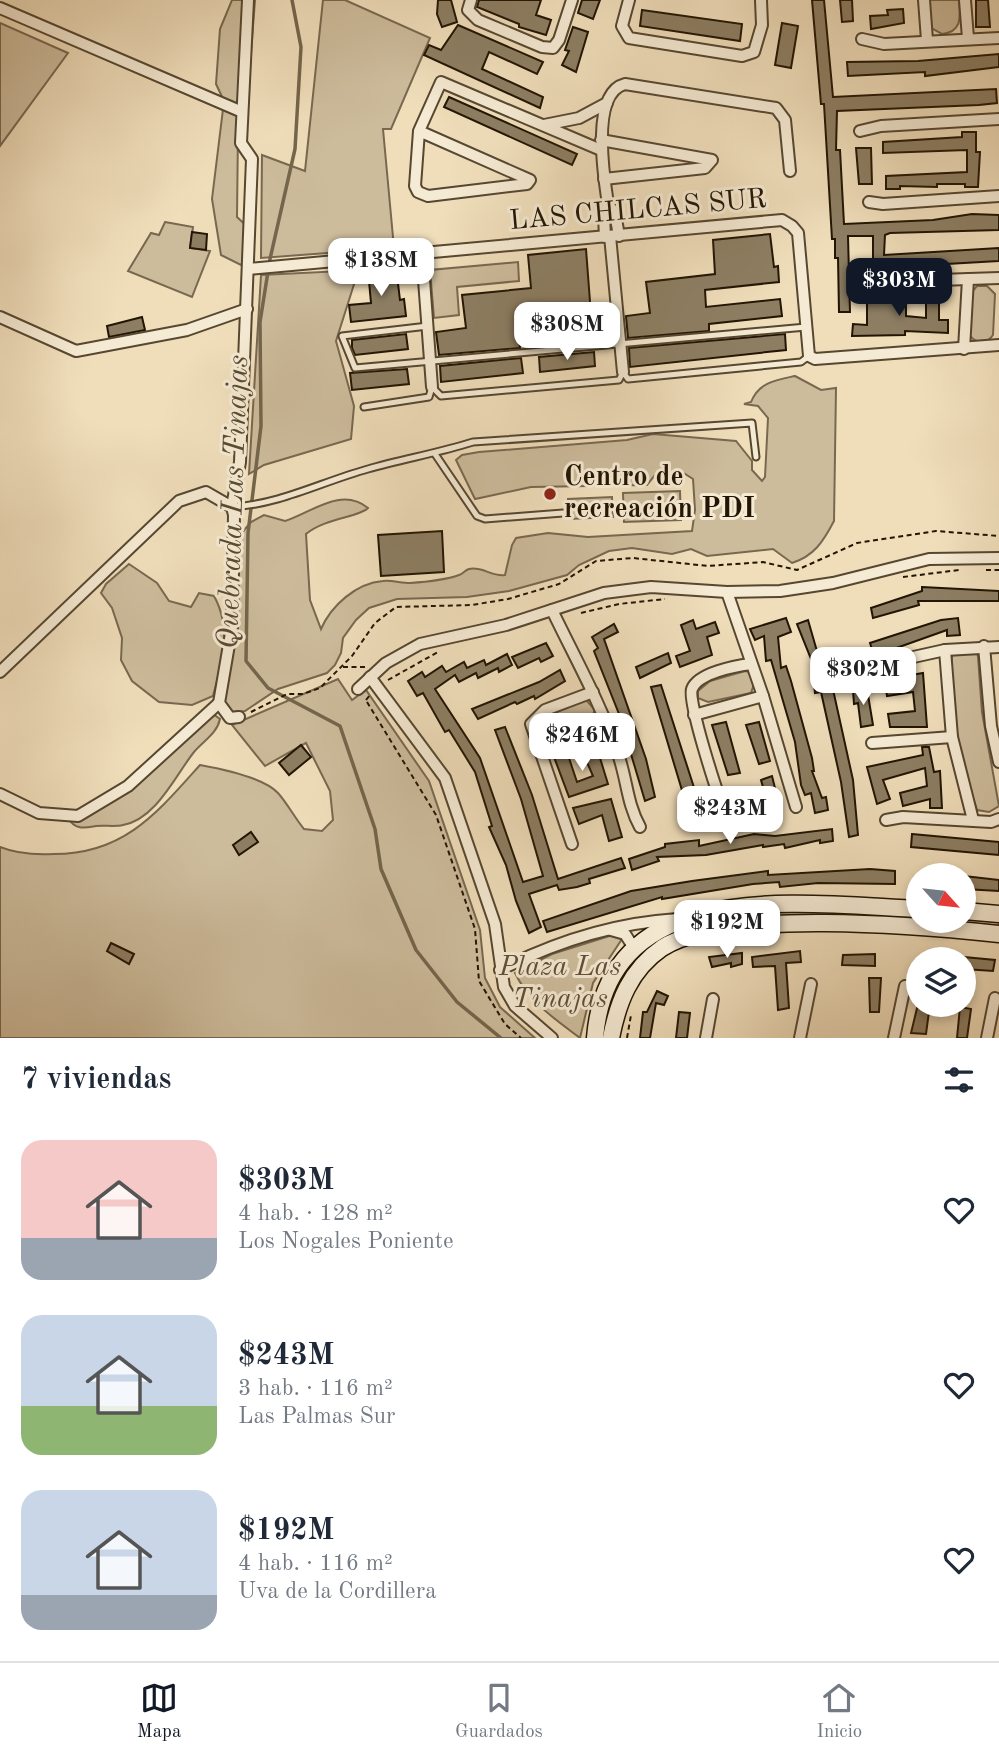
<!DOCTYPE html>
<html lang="es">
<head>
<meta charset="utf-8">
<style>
	body { margin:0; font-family:"Old Standard TT",serif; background:#f2f2f3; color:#1f2937; height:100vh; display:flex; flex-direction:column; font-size:26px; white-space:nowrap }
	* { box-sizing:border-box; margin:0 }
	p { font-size:23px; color:#747a83 }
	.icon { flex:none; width:38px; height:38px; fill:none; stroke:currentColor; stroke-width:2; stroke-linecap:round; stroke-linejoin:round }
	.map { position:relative; height:1038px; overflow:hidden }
	.panel { display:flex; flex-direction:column; background:#fff; flex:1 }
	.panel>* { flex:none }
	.needle { width:46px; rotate:117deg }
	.controls { position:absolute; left:906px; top:863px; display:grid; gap:14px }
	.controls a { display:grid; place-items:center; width:70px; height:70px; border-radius:50%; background:#fff; box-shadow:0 4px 10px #0003; font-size:35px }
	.price { position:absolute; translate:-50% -60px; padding:0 16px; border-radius:14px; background:#fff; color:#222; font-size:23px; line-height:46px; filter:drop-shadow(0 2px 4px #0008) }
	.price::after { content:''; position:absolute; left:50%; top:42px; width:21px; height:16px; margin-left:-10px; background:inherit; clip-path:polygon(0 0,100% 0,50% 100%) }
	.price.selected { background:#111827; color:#fff }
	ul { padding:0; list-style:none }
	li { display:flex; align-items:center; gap:21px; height:175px; padding:0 21px }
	li span { display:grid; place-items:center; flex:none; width:196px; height:140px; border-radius:21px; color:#555 }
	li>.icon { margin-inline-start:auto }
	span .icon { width:84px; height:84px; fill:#fffc; stroke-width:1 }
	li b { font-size:30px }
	h2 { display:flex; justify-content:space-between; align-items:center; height:84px; padding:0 21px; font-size:30px }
	.tabs { display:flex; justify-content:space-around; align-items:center; height:98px; border-top:2px solid #e0e1e3; background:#fff; font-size:19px; color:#747a83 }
	.tabs a { display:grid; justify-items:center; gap:4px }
	.tabs .selected { color:#111827 }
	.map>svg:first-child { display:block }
</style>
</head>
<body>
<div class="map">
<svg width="999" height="1038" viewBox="0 0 999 1038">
	<rect width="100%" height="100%" fill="#f0debb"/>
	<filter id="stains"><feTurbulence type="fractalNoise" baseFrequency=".00286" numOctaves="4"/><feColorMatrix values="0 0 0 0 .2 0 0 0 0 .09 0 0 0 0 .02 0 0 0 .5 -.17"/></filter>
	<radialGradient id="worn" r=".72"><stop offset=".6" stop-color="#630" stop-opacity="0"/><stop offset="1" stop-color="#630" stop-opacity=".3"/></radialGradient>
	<g fill="#cdbc9c" stroke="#786850" stroke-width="2">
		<polygon points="232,0 255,0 246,119 238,131 237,217 251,230 252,253 241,265 221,255 212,199 224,101 216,84 220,29"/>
		<polygon points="323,0 345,0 430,38 391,129 383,129 394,248 261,258 262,155 305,171"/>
		<path d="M 929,0 L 959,0 C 960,16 963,32 942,34 L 931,28 Z"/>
		<polygon points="0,23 68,53 0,146"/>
		<polygon points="165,222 193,227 190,248 210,251 192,297 128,271 151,233 159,235"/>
		<polygon points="518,262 519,281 457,287 459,315 434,318 430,270"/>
		<polygon points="363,270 356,278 336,341 354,406 351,439 264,465 249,474 261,275"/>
		<path d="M 977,286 L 987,286 L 995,294 L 993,335 C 987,344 977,344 970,336 L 971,293 Z"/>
		<path d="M 795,376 L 821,390 L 836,388 L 834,521 C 823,542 814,556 792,563 L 773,549 L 707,556 L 691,549 L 672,554 L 632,548 L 609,551 L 579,565 L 567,575 L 509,591 L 467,597 L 397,599 L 369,608 L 356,620 L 343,638 L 341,653 L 335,665 L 327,673 L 278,689 L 245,711 L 231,712 L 222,702 L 239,536 L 251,522 L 264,515 L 285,521 C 311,513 341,486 368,508 C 360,517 325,518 306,534 L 310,600 L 321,629 C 331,606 356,583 383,581 C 392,580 401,583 410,583 C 425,582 445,580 459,575 C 463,574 465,570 469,569 C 482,566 492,577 505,575 L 512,545 L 516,538 L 548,533 L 588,537 L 692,531 L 695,510 L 693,479 L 682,472 L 669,486 L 659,470 L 647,485 L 531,487 L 475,499 L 456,460 L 462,455 L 479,452 L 627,440 L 653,434 L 736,441 L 752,461 L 752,470 L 762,481 L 765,477 L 768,418 L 758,406 L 744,404 L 751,402 C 759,382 776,380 795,376 Z"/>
		<polygon points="680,491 681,520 624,522 623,493"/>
		<polygon points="612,497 613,517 569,519 568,499"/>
		<path d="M 129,564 L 157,583 L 169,601 L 191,607 L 199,593 L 214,596 C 232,628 222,663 213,696 L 192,705 L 159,702 L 132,681 L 121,660 L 122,638 L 112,608 L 101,593 L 106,584 Z"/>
		<path d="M 953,653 L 977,653 L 978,657 L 982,712 L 999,806 L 989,812 L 977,810 C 965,776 943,688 953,653 Z"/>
		<polygon points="745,671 750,672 754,684 751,693 708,702 698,698 698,691 710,681"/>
		<path d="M 338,679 L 352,700 L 366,690 L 429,781 L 480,930 L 485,978 L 500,1007 L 535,1038 L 0,1038 L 0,847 C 17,854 35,855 54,854 C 124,854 157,813 200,765 C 222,769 263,777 278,793 C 287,803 295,818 304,829 L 322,831 L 333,820 L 330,791 L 306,743 L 265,766 L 232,725 Z"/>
		<polygon points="583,701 587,701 595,710 590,720 551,734 538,728 540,719"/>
		<path d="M 206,709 L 220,719 C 217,734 203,741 194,752 C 175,776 156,819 123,825 C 115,827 105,825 96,826 C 84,828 75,830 68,818 C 80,813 93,809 104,802 C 143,779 169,735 206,709 Z"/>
		<polygon points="859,911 919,913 919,920 964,920 964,917 999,920 999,929 775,920 651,952 607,1038 602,1038 613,988 646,944 693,920 759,912"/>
		<path d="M 619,933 L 622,939 L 593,983 L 580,1038 C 555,1019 529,1002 515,973 L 552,954 Z"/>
	</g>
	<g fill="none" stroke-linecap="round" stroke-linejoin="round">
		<polyline stroke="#74654c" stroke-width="3.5" points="292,0 301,47 295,149 270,259 260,322 261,426 248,533 246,661 268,688 340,726 375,829 381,869 416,950 457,1002 501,1038"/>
	</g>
	<g fill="#8d7e63" stroke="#221503" stroke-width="2">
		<polygon points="438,0 451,0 457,22 442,27 437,14"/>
		<polygon points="479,0 541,0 536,15 551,20 546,35 519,27 519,24 477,7"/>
		<polygon points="582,0 600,0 593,19 578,13"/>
		<polygon points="812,0 824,0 833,97 996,89 997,103 979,105 837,111 836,150 840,150 844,224 933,220 972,214 999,215 999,230 890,233 885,235 884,255 999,248 999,261 929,265 929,268 873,265 873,236 848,236 850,312 839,312 838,258 835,258 835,239 832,239 824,104 821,104"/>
		<polygon points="840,0 852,0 853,21 842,22"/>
		<polygon points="976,0 988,0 990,27 976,27"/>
		<polygon points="903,9 904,23 871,29 870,16 888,15 887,10"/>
		<polygon points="642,10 742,24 740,41 640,26"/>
		<polygon points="782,23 798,26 791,68 775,65"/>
		<polygon points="458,25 543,62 537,74 489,52 482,69 543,97 540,108 424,55 429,45 441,50"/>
		<polygon points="573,27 588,32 576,72 562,65 569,51 565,50"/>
		<polygon points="999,54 999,67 925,76 925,72 848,76 847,62 918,61"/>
		<polygon points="449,97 577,154 572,165 444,107"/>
		<polygon points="962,132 976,132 976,152 980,152 978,187 965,187 965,184 937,184 937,187 900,186 900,189 886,189 886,176 967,172 967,150 883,153 883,142 962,137"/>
		<polygon points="856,148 871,148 872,184 859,184"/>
		<polygon points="192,232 207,234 206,250 190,248"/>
		<polygon points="770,234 774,267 778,266 779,282 705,290 706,307 780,299 782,316 709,324 709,331 628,338 626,316 650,313 646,282 715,274 713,240"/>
		<polygon points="586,249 593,341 538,346 536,338 519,340 520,348 439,355 436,332 466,328 462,295 531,288 528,255"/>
		<polygon points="396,267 400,300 404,299 406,316 351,322 349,305 371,303 368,270"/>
		<polygon points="894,295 906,295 906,316 926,318 926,295 939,295 939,320 948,320 948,333 905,331 905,335 852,336 853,324 867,325 867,297 894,298"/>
		<polygon points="142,317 145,330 109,337 107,326"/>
		<polygon points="406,334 408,349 355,355 352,348 352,340"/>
		<polygon points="785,334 786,350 630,367 629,348"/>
		<polygon points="594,352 595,366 540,372 539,357"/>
		<polygon points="521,358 523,373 441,382 440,366"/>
		<polygon points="407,369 409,384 352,390 350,373"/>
		<polygon points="442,531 444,572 381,576 378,535"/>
		<polygon points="922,587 999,591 999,601 918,601 919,605 873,618 871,608 922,591"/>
		<polygon points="786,618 791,632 778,637 781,668 786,666 791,681 812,758 814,771 812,771 822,798 826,797 828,810 815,813 811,793 805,795 801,785 795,742 771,660 766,661 764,636 755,640 750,629"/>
		<polygon points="958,618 960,635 947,636 947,630 874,656 870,643 941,620"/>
		<polygon points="693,620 696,629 715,622 719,633 707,637 712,655 680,667 676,656 690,651 681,625"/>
		<polygon points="808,620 825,679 829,678 834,694 853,780 858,835 849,837 841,782 821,692 815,693 811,659 797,624"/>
		<polygon points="614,624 618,632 604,639 646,759 655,797 645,801 619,714 594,651 598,648 592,637"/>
		<polygon points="546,643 553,656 541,662 539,658 518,668 512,657"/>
		<polygon points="668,653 671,663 640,678 636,667"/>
		<polygon points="507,654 512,665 499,672 498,668 478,678 476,673 459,682 455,675 435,689 480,758 523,882 543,876 521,799 495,730 505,727 532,795 558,879 621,858 625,868 589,879 590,883 577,887 559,890 557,885 529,894 541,927 529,933 516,901 506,865 489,827 492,826 475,772 449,730 445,732 423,693 417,696 408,681 422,672 425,677 442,666 446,672 464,662 467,668 484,660 486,665"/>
		<polygon points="560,670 565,681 535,699 534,696 517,704 515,702 478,719 472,709 539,682"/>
		<polygon points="923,673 927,727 890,727 888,714 915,711 913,692 887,696 885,683 911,679 911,675"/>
		<polygon points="661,685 699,803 687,807 651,687"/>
		<polygon points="867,689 873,725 861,727 858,703 854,704 853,690"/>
		<polygon points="726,722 740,773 728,775 712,725"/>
		<polygon points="759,722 770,761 759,764 746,725"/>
		<polygon points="301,745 311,757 289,775 279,763"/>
		<polygon points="596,745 608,784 569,797 554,757 567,752 577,782 593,776 582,751"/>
		<polygon points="922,747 929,747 934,772 940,771 942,808 930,808 930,799 903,806 900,793 927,786 925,768 883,780 890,799 877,804 867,767 923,755"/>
		<polygon points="772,776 775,788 772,789 780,811 745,817 743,807 767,801 761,780"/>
		<polygon points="611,799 622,837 609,841 602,815 579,824 573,808"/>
		<polygon points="832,829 833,841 820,843 820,840 785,848 784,844 763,847 763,845 706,855 657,857 659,861 632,870 629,859 665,847 665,844 699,840 699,846 754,834 775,836"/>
		<polygon points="251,832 258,842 239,855 233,845"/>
		<polygon points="912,834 999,842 999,855 911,847"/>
		<polygon points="870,869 895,871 895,884 818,883 780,887 779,882 753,884 662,899 662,897 547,932 543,921 631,891 692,881 768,871 768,875"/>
		<polygon points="964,876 999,880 999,891 964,889"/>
		<polygon points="111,943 134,954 129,964 107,951"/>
		<polygon points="800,951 801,962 786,963 789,1008 778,1010 775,966 753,967 752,957"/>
		<polygon points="742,953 742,964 731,967 731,963 712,967 709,957"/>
		<polygon points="875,954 875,966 842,965 843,955"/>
		<polygon points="964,957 995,960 993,971 964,969"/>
		<polygon points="869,978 881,978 879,1012 870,1012"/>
		<polygon points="657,991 668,996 664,1005 656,1003 650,1038 640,1038 643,1012 647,1012"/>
		<polygon points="918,1004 930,1004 926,1034 911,1033"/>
		<polygon points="960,1007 971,1009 967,1038 957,1038"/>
		<polygon points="679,1012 690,1013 687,1038 676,1038"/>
	</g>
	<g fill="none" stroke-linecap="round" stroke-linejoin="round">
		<g stroke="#564731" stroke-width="9">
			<g id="lane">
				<polyline points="428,326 342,336 355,368 806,327"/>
				<polyline points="364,407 429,397 432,387 441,396 619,380 623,372 628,379 801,362 809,356"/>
				<polyline points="435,454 477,516 485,519 563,513"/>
				<path d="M 232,507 C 281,504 321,482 368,469 C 403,459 438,453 473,442 L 752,423 L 756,457"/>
			</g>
		</g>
		<g stroke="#564731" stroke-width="14">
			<g id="street">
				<polyline points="471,0 468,10 478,20 542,47 553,48 559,40 572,0"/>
				<polyline points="629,0 622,26 629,38 742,56 754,52 762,25 761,0"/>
				<polyline points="924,0 927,40"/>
				<polyline points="965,0 968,38"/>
				<polyline points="0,8 240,111"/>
				<polyline points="862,39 884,44 999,38"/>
				<polyline points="544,125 579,118 607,103"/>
				<polyline points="419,131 530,180 527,184 428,196 418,192 415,186 419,131 441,82 601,150"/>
				<polyline points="860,131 881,126 999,119"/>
				<polyline points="601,140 712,160 705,168 604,179"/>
				<polyline points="869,202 883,204 999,196"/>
				<path d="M 608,204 C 604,178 590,93 625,84 L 776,108 L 785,120 L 790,171"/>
				<polyline points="610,236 623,372"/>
				<polyline points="605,237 604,216 608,204 615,213 619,236"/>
				<polyline points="422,253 432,387"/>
				<polyline points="248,269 782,220 792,226 798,233 809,356 815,359 999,345"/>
				<polyline points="879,282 999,278"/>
				<polyline points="0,317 76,351 187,330 247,309"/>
				<polyline points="964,349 968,279"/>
				<polyline points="232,507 240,462 252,159 241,143 248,0"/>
				<polyline points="727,592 763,696 796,807"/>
				<path d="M 552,610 C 575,658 601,704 618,754 C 627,779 627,804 640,827"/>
				<polyline points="984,646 991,726 999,762"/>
				<polyline points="945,650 952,737 973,820"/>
				<polyline points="855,670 945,650 999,647"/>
				<polyline points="0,672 179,501 206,492 232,507 234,515 232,627 219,703 230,718 239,717"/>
				<polyline points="370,677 445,778 495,924 504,987 515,1006 552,1038"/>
				<polyline points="358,689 386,663 420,644 506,625 604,593 651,587 727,592 780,591 833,583 929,559 999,558"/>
				<polyline points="694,715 763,696"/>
				<polyline points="872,743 952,737"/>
				<polyline points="539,750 606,725"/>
				<polyline points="0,794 39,813 78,816 128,786 219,703"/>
				<path d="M 725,811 C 718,797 687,700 692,689 C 698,673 735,666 751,664"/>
				<polyline points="886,820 903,817 991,822 999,819"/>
				<polyline points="572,844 531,724 545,710 593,692"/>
				<polyline points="611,930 625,934 634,948"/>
				<path d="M 500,970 C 555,942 614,923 677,919"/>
				<polyline points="706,1038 713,999"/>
				<polyline points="800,1038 811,984"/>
				<polyline points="894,1038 905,986"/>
				<polyline points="987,1038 995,998"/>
			</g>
		</g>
		<g stroke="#221503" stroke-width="19">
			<g id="secondary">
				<polyline points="964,911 999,914"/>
				<path d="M 595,1038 C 608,874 803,904 919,909"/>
				<path d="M 611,1038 C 618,1002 630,970 662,948 C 724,908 923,926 999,934"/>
			</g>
		</g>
		<g stroke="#221503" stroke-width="2" stroke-dasharray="5 3.5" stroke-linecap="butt">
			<polyline points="986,570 999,570"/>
			<polyline points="903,577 959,570"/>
			<polyline points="581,613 619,604 665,599"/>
			<polyline points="343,667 365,667"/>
			<polyline points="388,680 438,652"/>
			<polyline points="366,700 370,695"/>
			<polyline points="367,702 436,815 475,929 479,981 505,1024 521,1038"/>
			<polyline points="251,712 287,694 303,694 320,688 352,656 375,623 396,607 472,605 508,599 559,584 596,561 633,558 708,566 763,562 797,570 857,543 936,531 999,536"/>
			<polyline points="627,1038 631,1015"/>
		</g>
		<use href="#lane" stroke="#f5ead3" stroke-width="5"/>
		<use href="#street" stroke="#f5ead3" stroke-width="10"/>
		<use href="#secondary" stroke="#f5ead3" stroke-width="16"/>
	</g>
	<circle fill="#8f2418" stroke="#f5ead3" stroke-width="2.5" cx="550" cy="494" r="7"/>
	<g text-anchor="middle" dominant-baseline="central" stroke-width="6" stroke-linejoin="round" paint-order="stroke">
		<g font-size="28" fill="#221503" stroke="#f5ead3">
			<text transform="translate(638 211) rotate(-5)">LAS CHILCAS SUR</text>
		</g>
		<g font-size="28" font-weight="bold" fill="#221503" stroke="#f5ead3" text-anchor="start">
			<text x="564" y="478">Centro de<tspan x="564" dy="32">recreación PDI</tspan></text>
		</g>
		<g font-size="28" font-style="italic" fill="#5e4f39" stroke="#f5ead3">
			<text x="560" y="968">Plaza Las<tspan x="560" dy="32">Tinajas</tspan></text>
		</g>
		<g font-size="30" font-style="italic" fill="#584a33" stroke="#f5ead3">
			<text transform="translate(234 502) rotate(-88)">Quebrada Las Tinajas</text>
		</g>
	</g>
	<rect width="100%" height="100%" filter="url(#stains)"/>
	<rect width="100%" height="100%" fill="url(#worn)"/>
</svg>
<div class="controls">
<a><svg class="needle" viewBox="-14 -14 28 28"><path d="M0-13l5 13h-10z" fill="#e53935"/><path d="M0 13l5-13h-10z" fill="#747a83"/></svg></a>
<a><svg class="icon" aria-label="layers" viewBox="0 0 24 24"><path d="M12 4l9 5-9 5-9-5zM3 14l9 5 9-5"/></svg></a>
</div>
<b class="price" style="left:381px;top:298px">$138M</b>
<b class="price selected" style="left:899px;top:318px">$303M</b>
<b class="price" style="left:567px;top:362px">$308M</b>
<b class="price" style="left:863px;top:707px">$302M</b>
<b class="price" style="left:582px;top:773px">$246M</b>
<b class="price" style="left:730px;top:846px">$243M</b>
<b class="price" style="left:727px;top:960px">$192M</b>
</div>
<section class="panel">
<h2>7 viviendas<svg class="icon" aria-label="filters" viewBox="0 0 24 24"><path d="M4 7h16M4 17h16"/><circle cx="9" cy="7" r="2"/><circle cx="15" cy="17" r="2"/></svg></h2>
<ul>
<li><span style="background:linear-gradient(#f6c9c9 70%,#9aa5b1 0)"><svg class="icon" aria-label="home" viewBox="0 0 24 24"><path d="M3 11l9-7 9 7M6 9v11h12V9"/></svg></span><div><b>$303M</b><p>4 hab. · 128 m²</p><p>Los Nogales Poniente</p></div><svg class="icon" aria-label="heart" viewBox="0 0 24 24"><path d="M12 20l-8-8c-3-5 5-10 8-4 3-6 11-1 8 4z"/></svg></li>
<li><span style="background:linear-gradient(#c9d6e8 65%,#8fb573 0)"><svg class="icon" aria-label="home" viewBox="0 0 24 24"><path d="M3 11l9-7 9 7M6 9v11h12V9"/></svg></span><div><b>$243M</b><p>3 hab. · 116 m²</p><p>Las Palmas Sur</p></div><svg class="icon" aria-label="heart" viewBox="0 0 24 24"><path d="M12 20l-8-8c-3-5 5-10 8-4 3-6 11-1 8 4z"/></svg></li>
<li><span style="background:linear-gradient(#c9d6e8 75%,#9aa5b1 0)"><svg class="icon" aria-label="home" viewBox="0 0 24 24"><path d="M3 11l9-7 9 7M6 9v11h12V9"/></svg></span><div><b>$192M</b><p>4 hab. · 116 m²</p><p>Uva de la Cordillera</p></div><svg class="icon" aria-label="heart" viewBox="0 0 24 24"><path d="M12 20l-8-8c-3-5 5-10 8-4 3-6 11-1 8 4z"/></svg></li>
</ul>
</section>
<nav class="tabs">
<a class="selected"><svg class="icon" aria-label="map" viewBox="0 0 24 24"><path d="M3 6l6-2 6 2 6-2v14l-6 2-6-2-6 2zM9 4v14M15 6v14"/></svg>Mapa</a>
<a><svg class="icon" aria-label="saved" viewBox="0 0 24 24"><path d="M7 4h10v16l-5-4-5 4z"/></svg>Guardados</a>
<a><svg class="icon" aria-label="home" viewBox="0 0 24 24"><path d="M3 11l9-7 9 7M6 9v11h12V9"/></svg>Inicio</a>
</nav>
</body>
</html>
